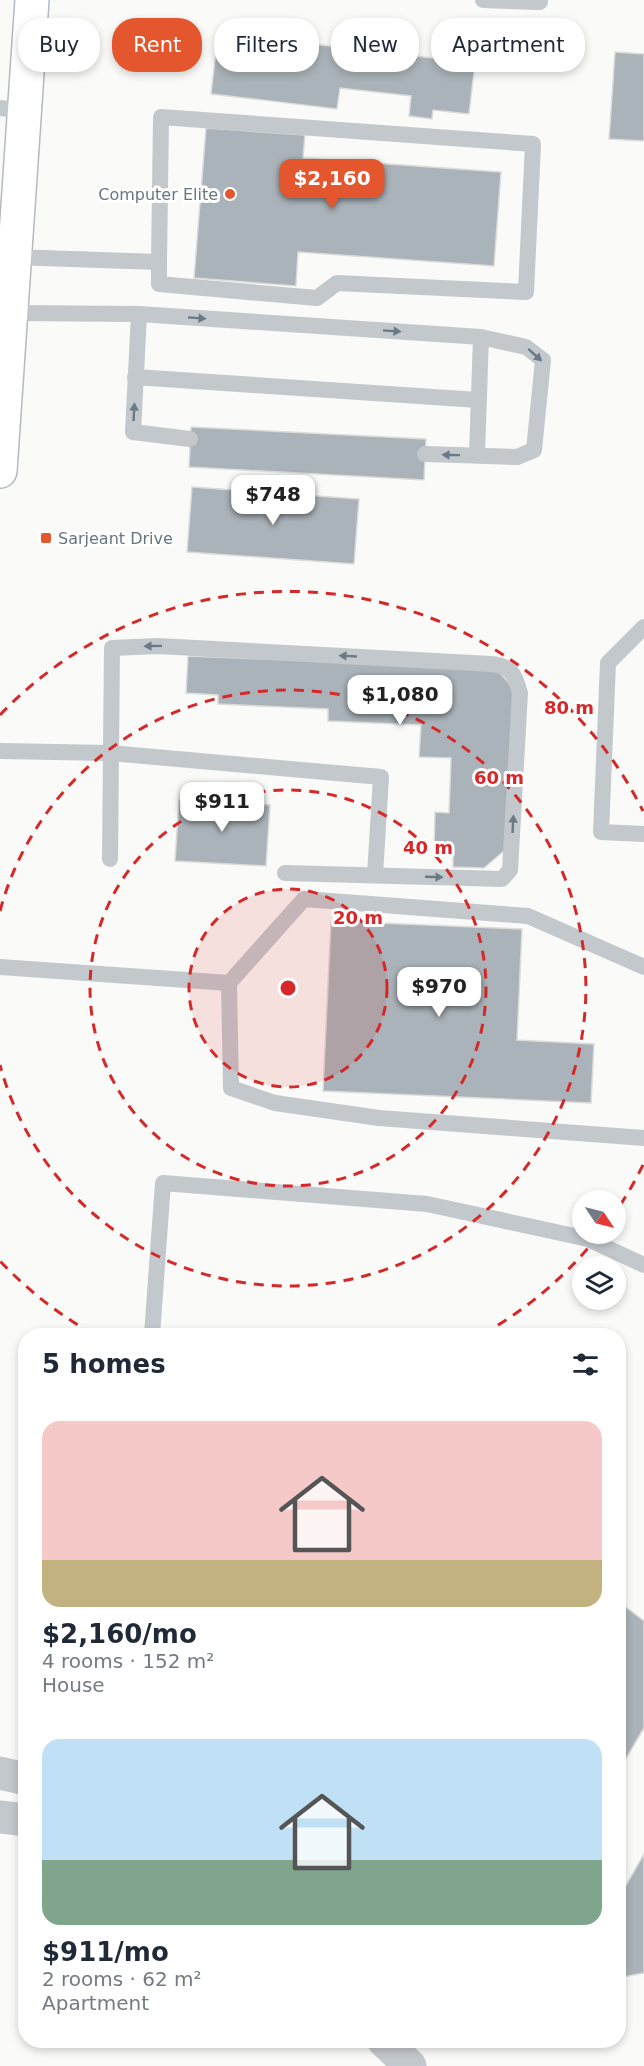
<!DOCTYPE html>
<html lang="en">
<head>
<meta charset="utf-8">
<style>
	body { margin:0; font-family:"DejaVu Sans",sans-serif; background:#f2f2f3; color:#1f2937; height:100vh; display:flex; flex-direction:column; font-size:22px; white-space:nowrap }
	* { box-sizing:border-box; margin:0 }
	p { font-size:20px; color:#747a83 }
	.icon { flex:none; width:33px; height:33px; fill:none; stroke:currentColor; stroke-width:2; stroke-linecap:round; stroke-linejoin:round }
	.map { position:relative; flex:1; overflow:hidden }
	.side { position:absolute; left:18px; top:1328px; width:608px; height:720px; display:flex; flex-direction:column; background:#fff; border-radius:24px; box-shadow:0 3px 9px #0003 }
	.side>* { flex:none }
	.guide { position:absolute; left:18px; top:18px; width:609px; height:54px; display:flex; gap:12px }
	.needle { width:39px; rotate:125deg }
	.buttons { position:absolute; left:572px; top:1190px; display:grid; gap:12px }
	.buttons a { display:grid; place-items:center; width:54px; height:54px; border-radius:50%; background:#fff; box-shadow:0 3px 9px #0003; font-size:30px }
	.price { position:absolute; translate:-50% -51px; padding:0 14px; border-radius:12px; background:#fff; color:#222; font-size:20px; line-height:39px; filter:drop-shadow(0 2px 3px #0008) }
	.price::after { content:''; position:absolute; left:50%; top:36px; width:18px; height:14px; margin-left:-9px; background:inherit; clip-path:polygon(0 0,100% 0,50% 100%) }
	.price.selected { background:#e4572e; color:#fff }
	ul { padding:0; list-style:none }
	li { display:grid; align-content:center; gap:12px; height:318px; padding:0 24px }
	li span { display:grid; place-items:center; height:186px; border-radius:18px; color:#555 }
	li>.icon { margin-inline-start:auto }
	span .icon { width:108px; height:108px; fill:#fffc; stroke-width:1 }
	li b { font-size:26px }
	h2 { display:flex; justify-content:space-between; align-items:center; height:72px; padding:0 24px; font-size:26px }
	.tag { padding:0 21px; border-radius:24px; background:#fff; box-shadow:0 3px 9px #0003; font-size:21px; line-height:54px }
	.tag.selected { background:#e4572e; color:#fff }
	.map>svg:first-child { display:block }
</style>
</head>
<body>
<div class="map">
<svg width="644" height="2066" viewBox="0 0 644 2066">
	<rect width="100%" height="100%" fill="#fafaf8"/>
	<g fill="#aab3b9" stroke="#dcdcda" stroke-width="1.5">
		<polygon points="218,33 475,63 469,114 433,110 432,119 409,116 411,96 340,88 337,109 211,94"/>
		<polygon points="615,52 644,54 644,141 609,139"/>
		<polygon points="206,128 305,135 303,158 501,172 494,266 298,252 296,286 194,278"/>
		<polygon points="191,427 426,439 424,480 189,467"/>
		<polygon points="192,487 359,499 354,564 187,552"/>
		<polygon points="188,656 496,668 514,689 505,850 484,868 453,867 453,851 434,850 435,812 449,813 451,758 419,757 421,725 328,721 328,709 218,704 218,695 186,693"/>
		<polygon points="179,800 270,805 266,866 175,861"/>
		<polygon points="331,921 522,929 517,1040 594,1044 591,1103 323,1091"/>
		<polygon points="618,1601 644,1621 644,1728 618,1772"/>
		<polygon points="644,1854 644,1973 618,1978 618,1899"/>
	</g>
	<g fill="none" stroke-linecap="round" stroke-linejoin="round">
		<g stroke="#b5babe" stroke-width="36">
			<polyline id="primary" points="0,471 32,0"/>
		</g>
		<g stroke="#c3c8cc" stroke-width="16">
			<polyline points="483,0 540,2 540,0"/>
			<polyline points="0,108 24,111"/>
			<polyline points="13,257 159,262 159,284 317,298 337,283 526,292 533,144 161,117 159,262"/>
			<polyline points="11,313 139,314 481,337 526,347 543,360 534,450 517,457 425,454"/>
			<polyline points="139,314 133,432 190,439"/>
			<polyline points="135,377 478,400"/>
			<polyline points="477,455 481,337"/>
			<polyline points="644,627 608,663 601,832 644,834"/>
			<polyline points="0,751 110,753 381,777 375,875"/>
			<path d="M 110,859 L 112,648 L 158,646 L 491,664 C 511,666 515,674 520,693 L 510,870 L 502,879 L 285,873"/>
			<polyline points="0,967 229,983"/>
			<polyline points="644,967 528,916 304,899 229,983 231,1088 275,1103 379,1118 644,1138"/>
			<polyline points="152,1335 163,1183 427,1204 588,1239 644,1265"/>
		</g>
		<g stroke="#c3c8cc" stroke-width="33">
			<polyline points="0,1773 26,1779"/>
			<polyline points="0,1817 26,1820"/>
			<polyline points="383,2040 410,2066"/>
		</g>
		<use href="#primary" stroke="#fff" stroke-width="33"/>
	</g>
	<defs><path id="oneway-solid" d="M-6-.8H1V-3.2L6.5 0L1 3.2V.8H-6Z" transform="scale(1.5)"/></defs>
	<g fill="#6a7a87">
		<use href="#oneway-solid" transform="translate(197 318) rotate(4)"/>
		<use href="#oneway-solid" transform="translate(392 331) rotate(4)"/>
		<use href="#oneway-solid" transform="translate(535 355) rotate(42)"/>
		<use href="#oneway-solid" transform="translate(134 412) rotate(-87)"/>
		<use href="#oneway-solid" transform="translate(451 455) rotate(-179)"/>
		<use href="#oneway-solid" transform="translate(153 646) rotate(179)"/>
		<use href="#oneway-solid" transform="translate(348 656) rotate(-177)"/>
		<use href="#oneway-solid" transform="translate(513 824) rotate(-87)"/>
		<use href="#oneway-solid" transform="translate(434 877) rotate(2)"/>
	</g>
	<circle cx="288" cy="988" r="99" fill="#d62828" fill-opacity=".12"/>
	<g fill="none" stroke="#d62828" stroke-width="3" stroke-dasharray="10 8">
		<circle cx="288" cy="988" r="99"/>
		<circle cx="288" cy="988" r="198"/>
		<path d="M0 911A298 298 0 1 1 0 1065"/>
		<path d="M643 1165A397 397 0 0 1 615 1213M599 1235A397 397 0 0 1 483 1334M93 1334A397 397 0 0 1 0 1261M0 715A397 397 0 0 1 643 811"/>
	</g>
	<g fill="#e4572e" stroke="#fff" stroke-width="2">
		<circle cx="230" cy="194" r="6"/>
		<rect x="40" y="532" width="12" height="12" rx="3"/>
	</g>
	<g text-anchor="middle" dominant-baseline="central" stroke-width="6" stroke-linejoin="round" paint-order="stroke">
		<g font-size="16" fill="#657683" stroke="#fff" text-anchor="end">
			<text x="218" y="194">Computer Elite</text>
			<text x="58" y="538" text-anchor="start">Sarjeant Drive</text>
		</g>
	</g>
	<circle cx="288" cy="988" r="9" fill="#d62828" stroke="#fff" stroke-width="3"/>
	<g font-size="18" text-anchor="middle" font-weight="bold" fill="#d62828" stroke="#fff" stroke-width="6" stroke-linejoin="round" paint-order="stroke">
		<text x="569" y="714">80 m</text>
		<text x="499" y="784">60 m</text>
		<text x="428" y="854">40 m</text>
		<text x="358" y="924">20 m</text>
	</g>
</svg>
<div class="buttons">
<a><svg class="needle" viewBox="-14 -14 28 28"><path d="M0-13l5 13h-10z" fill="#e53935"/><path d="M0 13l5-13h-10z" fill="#747a83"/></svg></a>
<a><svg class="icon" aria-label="layers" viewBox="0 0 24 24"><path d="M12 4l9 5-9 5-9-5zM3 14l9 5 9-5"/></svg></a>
</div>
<b class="price selected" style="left:332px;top:210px">$2,160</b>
<b class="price" style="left:273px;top:526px">$748</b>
<b class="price" style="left:400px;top:726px">$1,080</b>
<b class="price" style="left:222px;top:833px">$911</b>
<b class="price" style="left:439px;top:1018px">$970</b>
<div class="guide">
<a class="tag">Buy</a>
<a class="tag selected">Rent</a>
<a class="tag">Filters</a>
<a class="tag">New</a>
<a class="tag">Apartment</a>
</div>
<section class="side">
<h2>5 homes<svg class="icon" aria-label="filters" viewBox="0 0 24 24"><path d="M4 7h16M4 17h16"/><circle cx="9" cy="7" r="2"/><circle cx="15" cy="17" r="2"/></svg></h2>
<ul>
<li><span style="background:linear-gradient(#f6c9c9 75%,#c2b280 0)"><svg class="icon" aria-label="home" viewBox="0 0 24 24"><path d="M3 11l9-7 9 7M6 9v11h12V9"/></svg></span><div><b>$2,160/mo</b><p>4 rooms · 152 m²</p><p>House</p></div></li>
<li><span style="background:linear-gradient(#bfe0f5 65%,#7fa58c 0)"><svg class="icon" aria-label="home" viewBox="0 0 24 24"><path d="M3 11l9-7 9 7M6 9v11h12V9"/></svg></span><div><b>$911/mo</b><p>2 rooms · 62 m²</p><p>Apartment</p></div></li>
</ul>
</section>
</div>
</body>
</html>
